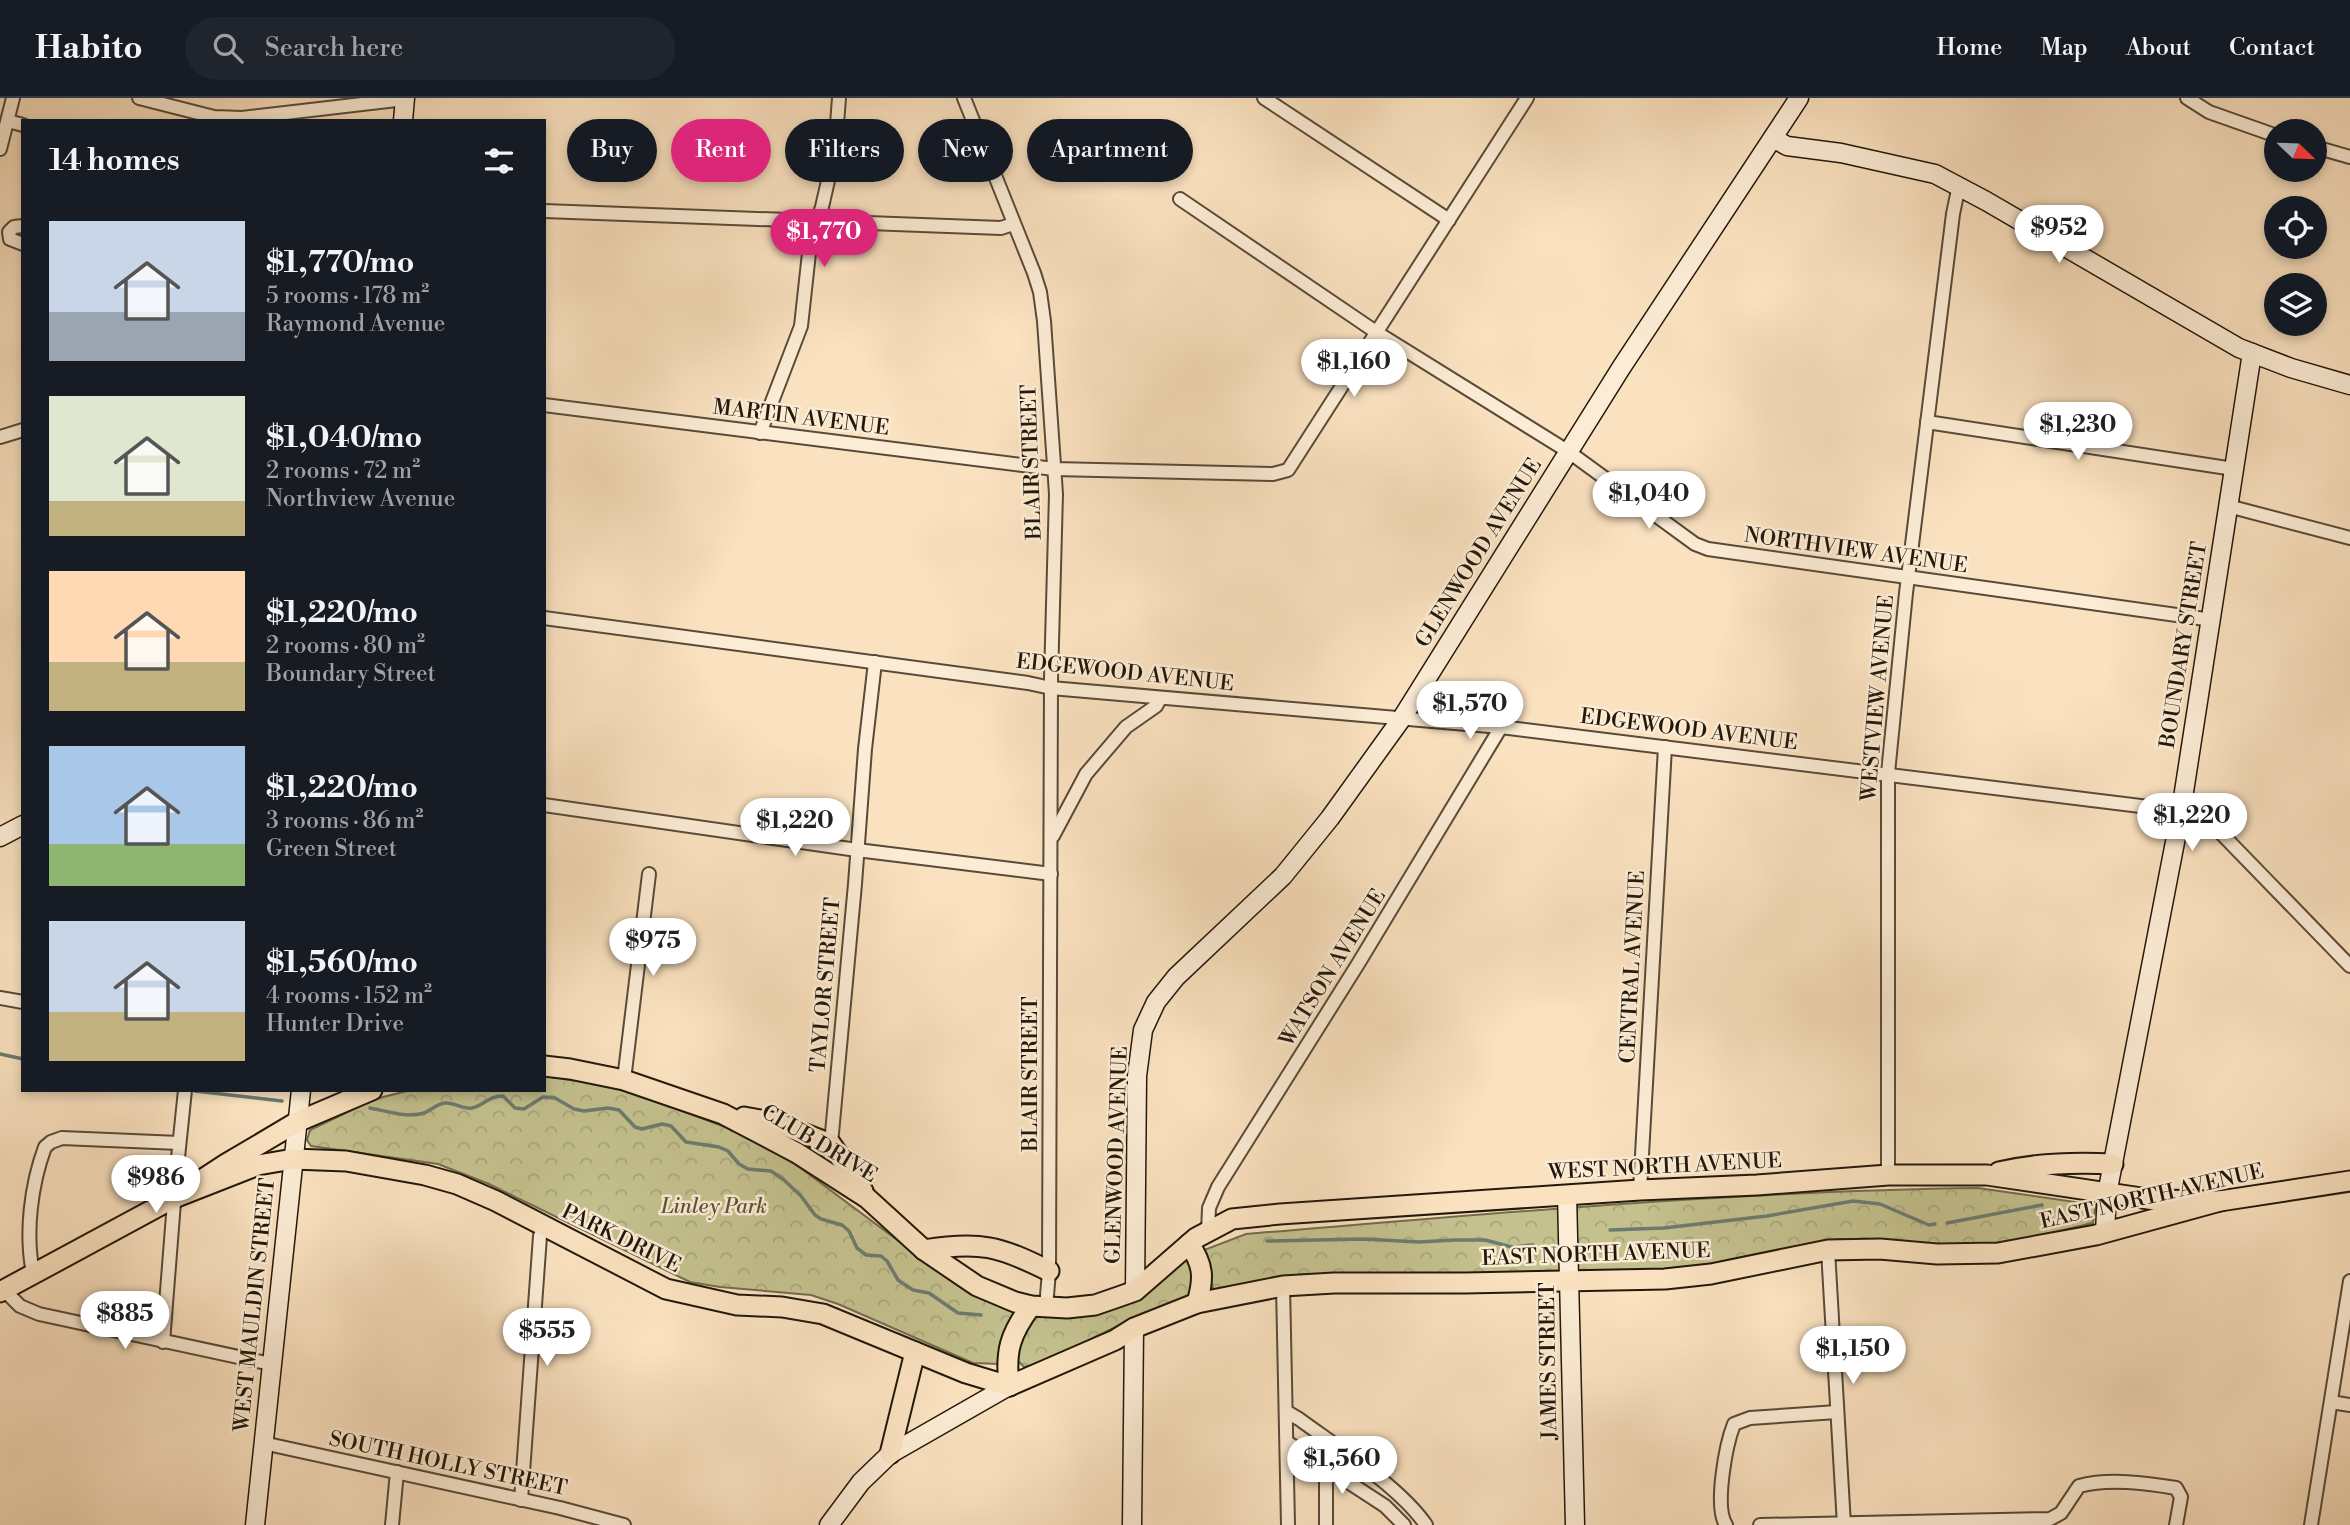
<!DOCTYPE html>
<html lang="en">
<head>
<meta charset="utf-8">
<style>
	body { margin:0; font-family:"Libre Bodoni",serif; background:#20242c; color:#f1f3f6; height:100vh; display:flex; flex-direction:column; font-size:26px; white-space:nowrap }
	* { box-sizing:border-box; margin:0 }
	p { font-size:23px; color:#9ea1a6 }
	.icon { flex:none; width:38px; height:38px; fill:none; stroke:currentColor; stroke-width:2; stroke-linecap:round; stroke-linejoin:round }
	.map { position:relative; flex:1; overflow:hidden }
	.side { position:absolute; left:21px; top:21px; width:525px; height:973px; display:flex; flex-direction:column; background:#171b24; border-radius:0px; box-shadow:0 4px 10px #0003 }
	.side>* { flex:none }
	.guide { position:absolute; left:567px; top:21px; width:665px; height:63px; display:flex; gap:14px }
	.needle { width:46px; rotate:113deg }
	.fabs { position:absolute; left:2264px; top:21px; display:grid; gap:14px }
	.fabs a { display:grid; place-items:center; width:63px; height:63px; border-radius:50%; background:#171b24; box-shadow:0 4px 10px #0003; font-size:35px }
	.price { position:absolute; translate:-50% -60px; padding:0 16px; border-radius:24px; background:#fff; color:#222; font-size:23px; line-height:46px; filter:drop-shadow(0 2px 4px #0008) }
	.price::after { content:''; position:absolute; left:50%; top:42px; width:21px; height:16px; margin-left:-10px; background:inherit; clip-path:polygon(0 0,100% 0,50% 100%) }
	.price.current { background:#db2777; color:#fff }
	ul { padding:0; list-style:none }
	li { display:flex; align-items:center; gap:21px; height:175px; padding:0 28px }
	li span { display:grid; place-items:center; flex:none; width:196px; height:140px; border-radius:0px; color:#555 }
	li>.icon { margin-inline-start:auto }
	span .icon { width:84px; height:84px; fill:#fffc; stroke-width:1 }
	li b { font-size:30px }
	h2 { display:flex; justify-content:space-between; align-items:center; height:84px; padding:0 28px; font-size:30px }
	.tag { padding:0 24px; border-radius:32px; background:#171b24; box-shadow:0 4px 10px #0003; font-size:24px; line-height:63px }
	.tag.current { background:#db2777; color:#fff }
	header { display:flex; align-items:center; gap:42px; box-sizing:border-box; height:98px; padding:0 35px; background:#171b24; border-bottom:2px solid #363941 }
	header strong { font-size:33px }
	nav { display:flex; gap:38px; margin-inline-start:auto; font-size:24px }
	.search { width:490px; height:63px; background:#20242c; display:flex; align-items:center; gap:18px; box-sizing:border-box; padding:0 24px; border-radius:38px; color:#9ea1a6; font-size:26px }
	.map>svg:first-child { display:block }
</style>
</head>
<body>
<header>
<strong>Habito</strong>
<div class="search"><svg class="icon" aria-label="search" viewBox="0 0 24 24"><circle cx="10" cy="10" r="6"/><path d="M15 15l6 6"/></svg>Search here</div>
<nav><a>Home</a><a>Map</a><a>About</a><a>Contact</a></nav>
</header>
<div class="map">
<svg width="2350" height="1427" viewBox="0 0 2350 1427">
	<defs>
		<pattern id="forest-crowns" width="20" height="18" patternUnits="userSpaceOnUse" patternTransform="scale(1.75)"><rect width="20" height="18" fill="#c4c18e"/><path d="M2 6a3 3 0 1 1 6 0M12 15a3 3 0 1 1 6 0" fill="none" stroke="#a8a579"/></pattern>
	</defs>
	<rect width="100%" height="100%" fill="#fae1bf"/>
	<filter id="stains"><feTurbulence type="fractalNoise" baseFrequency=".00286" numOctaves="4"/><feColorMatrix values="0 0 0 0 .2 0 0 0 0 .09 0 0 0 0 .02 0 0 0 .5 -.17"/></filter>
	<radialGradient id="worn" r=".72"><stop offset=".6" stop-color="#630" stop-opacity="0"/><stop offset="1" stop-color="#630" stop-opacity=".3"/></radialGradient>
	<g fill="url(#forest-crowns)" stroke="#736c4c" stroke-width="2">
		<polygon points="544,978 620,989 767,1045 959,1188 1019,1216 999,1266 973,1265 838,1206 811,1197 720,1189 690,1184 489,1086 438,1066 311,1048 307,1042 310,1032 375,1001 411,992 544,992"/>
		<path d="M 1978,1090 L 2096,1107 L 2093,1125 L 2025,1141 L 1969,1149 L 1903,1143 L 1838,1141 L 1708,1172 L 1549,1177 L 1303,1176 L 1214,1195 L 1204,1152 L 1246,1136 C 1489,1116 1734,1093 1978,1090 Z"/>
		<polygon points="1188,1157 1195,1168 1192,1200 1130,1222 1042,1265 1024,1269 1015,1260 1017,1245 1036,1218 1101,1214"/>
	</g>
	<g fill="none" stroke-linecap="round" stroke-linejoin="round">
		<g stroke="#6c7b70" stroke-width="3.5">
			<polyline points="0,956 23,961"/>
			<polyline points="195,993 282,1003"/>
			<path d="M 370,1010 C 386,1013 404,1019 420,1016 C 429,1015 435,1006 445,1005 C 455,1004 462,1012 472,1010 C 485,1007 488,998 503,998 L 515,1010 L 524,1011 L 543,999 L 555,1000 L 574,1011 L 584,1013 L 608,1010 L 619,1012 L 635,1029 L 642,1031 L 662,1026 L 671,1028 L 686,1044 L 719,1049 L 728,1053 L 739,1066 L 748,1071 L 771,1073 L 784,1082 L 801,1098 L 815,1117 L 821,1121 L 842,1127 L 849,1133 L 857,1150 L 866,1157 L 881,1158 L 887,1163 L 898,1182 L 913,1192 L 929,1195 L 958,1215 L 981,1217"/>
			<polyline points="1947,1125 2042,1107"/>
			<polyline points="1610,1132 1664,1130 1767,1118 1853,1103 1880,1106 1929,1127 1935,1126"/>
			<polyline points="1267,1143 1363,1141 1419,1144 1455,1142 1485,1142 1512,1149 1533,1147"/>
		</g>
		<g stroke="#584a38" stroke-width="16">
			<g id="street">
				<polyline points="139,0 214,19 242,20 405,1"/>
				<polyline points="964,0 1034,175 1040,194 1044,223 1056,396 1051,581 1049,1173 1046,1210"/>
				<polyline points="1264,0 1449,122"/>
				<polyline points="2187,0 2209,14 2277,38"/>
				<polyline points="8,23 23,27"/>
				<polyline points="2315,49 2350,59"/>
				<polyline points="0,51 13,0"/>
				<polyline points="1180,101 1376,234 1569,354 1695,446 1708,451 2212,522"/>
				<polyline points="544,113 1001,130 1013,126"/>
				<polyline points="23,128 14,129 9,134 10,141 23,146"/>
				<polyline points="544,307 1054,371 1273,376 1288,372 1527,0"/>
				<polyline points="1927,324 2234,371"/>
				<polyline points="760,335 801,228 810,146 822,109 835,52 839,0"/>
				<polyline points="0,339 23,332"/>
				<polyline points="2228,408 2350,440"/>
				<polyline points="544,520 1028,585 1051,590 1501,629 2181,713 2215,729 2350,868"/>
				<polyline points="544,707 857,752 1051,776"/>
				<polyline points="1053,738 1086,676 1126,629 1156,608 1160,601"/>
				<polyline points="0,900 23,904"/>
				<polyline points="624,982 649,776"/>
				<polyline points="831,1046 855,786 865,651 875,564"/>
				<polyline points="1888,1077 1888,675 1906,495 1953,116 1959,87"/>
				<polyline points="1640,1092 1665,649"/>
				<polyline points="1208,1134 1209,1110 1218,1089 1358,866 1501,629"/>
				<polyline points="1828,1152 1844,1427"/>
				<path d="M 33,1175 C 25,1135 31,1087 45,1049 L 51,1044 L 62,1040 L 179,1045"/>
				<polyline points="1283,1188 1288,1427"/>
				<polyline points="4,1192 20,1208 39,1216 271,1266"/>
				<polyline points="163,1244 176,1079 185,992"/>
				<polyline points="2331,1304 2350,1307"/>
				<path d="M 1287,1314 L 1299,1321 C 1337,1349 1400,1389 1426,1427"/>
				<polyline points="1287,1344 1385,1408 1404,1427"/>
				<polyline points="263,1345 560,1410 624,1427"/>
				<polyline points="1326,1369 1326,1427"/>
				<polyline points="521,1402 540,1138 544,1129"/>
				<polyline points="392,1427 397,1374"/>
				<path d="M 1726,1427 C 1714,1409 1726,1346 1734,1326 L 1750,1320 L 1837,1314"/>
				<path d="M 1760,1427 L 2050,1421 L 2061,1415 L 2079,1388 C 2109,1380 2146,1385 2176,1390 L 2181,1399 L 2176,1427"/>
				<polyline points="2311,1427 2350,1183"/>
			</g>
		</g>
		<g stroke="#22180b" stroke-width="21">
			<g id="secondary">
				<polyline points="403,23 405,0"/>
				<polyline points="1773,40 1787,48 1841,55 1935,76 1986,103 2239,250 2291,270 2350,287"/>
				<polyline points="0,739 23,727"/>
				<polyline points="1567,1097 1575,1427"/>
				<polyline points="2105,1134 2107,1096 2181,713 2252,255"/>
				<polyline points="1135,1193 1137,978 1143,932 1156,904 1176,879 1283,778 1330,720 1402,620 1621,270 1799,0"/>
				<polyline points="255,1427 301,992"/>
				<polyline points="829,1427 861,1384 890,1356 1009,1288"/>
				<polyline points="1132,1427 1134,1230"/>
			</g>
		</g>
		<g stroke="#22180b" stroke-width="23">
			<g id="primary">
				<polyline points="544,968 570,971 624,982 723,1016 797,1055 867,1100 924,1152 977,1188 1015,1204 1031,1208 1067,1210 1095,1207 1121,1198 1135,1193 1196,1140 1232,1121 1280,1116 1640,1092 1757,1087 1888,1077 1987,1077 2155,1102 2220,1103"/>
				<polyline points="744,1019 777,1025 831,1046 863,1093"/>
				<path d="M 1999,1074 C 2037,1065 2074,1064 2113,1066"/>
				<polyline points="174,1100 258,1067 293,1061 346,1063 425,1077 457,1086 496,1103 666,1191 737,1207 782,1209 823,1216 966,1275 1009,1288"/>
				<path d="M 1189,1146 C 1204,1167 1204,1181 1197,1205"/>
				<path d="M 924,1152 C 980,1143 999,1148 1049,1173"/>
				<polyline points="0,1194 174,1100 226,1066 297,1024 372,992"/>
				<polyline points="1009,1288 1115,1242 1134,1230 1197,1205 1283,1188 1334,1185 1465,1185 1665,1181 1711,1176 1828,1152 1880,1151 1937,1156 1998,1155 2096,1137 2220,1103 2350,1083"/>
				<path d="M 1009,1288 C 1005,1253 1010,1236 1031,1208"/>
				<polyline points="890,1356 915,1254"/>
			</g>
		</g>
		<use href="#street" stroke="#fcecd5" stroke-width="12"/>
		<use href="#secondary" stroke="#fcecd5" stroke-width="18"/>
		<use href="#primary" stroke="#fae1bf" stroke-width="19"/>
	</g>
	<g text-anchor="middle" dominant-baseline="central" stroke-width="5" stroke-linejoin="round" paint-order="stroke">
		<g font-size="21" fill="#22180b" stroke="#fcecd5">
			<text transform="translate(801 320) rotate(7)">MARTIN AVENUE</text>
			<text transform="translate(1032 364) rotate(-92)">BLAIR STREET</text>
			<text transform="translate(1856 453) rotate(8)">NORTHVIEW AVENUE</text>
			<text transform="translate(1479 455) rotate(-58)">GLENWOOD AVENUE</text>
			<text transform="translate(2184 547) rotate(-81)">BOUNDARY STREET</text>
			<text transform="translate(1125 575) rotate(6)">EDGEWOOD AVENUE</text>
			<text transform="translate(1878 600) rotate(-85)">WESTVIEW AVENUE</text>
			<text transform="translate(1689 632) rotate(7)">EDGEWOOD AVENUE</text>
			<text transform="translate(1633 869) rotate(-87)">CENTRAL AVENUE</text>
			<text transform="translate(1333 870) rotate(-58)">WATSON AVENUE</text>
			<text transform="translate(826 887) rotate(-85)">TAYLOR STREET</text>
			<text transform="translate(1031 976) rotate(-90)">BLAIR STREET</text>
			<text transform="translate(819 1046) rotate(31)">CLUB DRIVE</text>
			<text transform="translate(1117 1057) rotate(-88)">GLENWOOD AVENUE</text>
			<text transform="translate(1665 1069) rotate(-3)">WEST NORTH AVENUE</text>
			<text transform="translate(2152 1099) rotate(-13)">EAST NORTH AVENUE</text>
			<text transform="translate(621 1141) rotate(26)">PARK DRIVE</text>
			<text transform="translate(1596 1157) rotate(-2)">EAST NORTH AVENUE</text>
			<text transform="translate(255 1207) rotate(-84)">WEST MAULDIN STREET</text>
			<text transform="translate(1549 1263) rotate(-91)">JAMES STREET</text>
			<text transform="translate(448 1366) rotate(12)">SOUTH HOLLY STREET</text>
		</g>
		<g font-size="21" font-style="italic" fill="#5b5339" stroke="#fcecd5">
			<text x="714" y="1109">Linley Park</text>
		</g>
	</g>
	<rect width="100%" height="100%" filter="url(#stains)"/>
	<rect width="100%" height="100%" fill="url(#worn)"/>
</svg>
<div class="fabs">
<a><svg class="needle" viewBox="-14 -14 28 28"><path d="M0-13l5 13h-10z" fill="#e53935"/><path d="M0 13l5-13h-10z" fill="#9ea1a6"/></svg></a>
<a><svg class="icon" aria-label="locate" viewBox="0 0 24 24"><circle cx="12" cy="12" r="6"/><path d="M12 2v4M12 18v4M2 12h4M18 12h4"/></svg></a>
<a><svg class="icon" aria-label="layers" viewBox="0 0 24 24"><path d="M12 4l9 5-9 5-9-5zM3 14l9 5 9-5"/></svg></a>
</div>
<b class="price" style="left:2059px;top:167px">$952</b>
<b class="price current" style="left:824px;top:171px">$1,770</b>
<b class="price" style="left:1354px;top:301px">$1,160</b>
<b class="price" style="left:2078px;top:364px">$1,230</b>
<b class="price" style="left:1649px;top:433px">$1,040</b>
<b class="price" style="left:1470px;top:643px">$1,570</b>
<b class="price" style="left:2192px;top:755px">$1,220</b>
<b class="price" style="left:795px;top:760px">$1,220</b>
<b class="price" style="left:653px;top:880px">$975</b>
<b class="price" style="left:156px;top:1117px">$986</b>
<b class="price" style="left:125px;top:1253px">$885</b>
<b class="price" style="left:547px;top:1270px">$555</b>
<b class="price" style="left:1853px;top:1288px">$1,150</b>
<b class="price" style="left:1342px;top:1398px">$1,560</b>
<div class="guide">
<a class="tag">Buy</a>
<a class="tag current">Rent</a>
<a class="tag">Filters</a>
<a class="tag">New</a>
<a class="tag">Apartment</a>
</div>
<section class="side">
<h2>14 homes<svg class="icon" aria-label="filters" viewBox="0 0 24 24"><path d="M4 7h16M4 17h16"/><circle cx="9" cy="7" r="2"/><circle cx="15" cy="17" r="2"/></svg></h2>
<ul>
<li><span style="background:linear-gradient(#c9d6e8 65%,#9aa5b1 0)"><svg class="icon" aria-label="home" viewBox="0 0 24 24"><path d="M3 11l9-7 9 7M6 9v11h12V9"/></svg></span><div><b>$1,770/mo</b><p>5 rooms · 178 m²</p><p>Raymond Avenue</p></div></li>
<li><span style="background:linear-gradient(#dfe7d0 75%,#c2b280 0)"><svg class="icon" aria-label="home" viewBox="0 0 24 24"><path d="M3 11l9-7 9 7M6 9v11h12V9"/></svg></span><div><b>$1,040/mo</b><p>2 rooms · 72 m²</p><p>Northview Avenue</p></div></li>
<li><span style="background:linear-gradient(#ffd9b3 65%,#c2b280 0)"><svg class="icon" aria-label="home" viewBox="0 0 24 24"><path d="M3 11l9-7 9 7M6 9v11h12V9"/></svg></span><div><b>$1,220/mo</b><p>2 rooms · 80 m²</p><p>Boundary Street</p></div></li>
<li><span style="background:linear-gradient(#a9c7e8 70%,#8fb573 0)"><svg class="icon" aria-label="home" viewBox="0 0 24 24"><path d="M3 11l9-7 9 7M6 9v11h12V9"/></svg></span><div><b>$1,220/mo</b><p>3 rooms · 86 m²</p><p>Green Street</p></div></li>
<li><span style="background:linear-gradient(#c9d6e8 65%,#c2b280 0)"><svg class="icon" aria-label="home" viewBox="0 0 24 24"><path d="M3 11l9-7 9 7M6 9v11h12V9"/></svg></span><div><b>$1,560/mo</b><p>4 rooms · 152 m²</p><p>Hunter Drive</p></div></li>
</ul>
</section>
</div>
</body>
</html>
